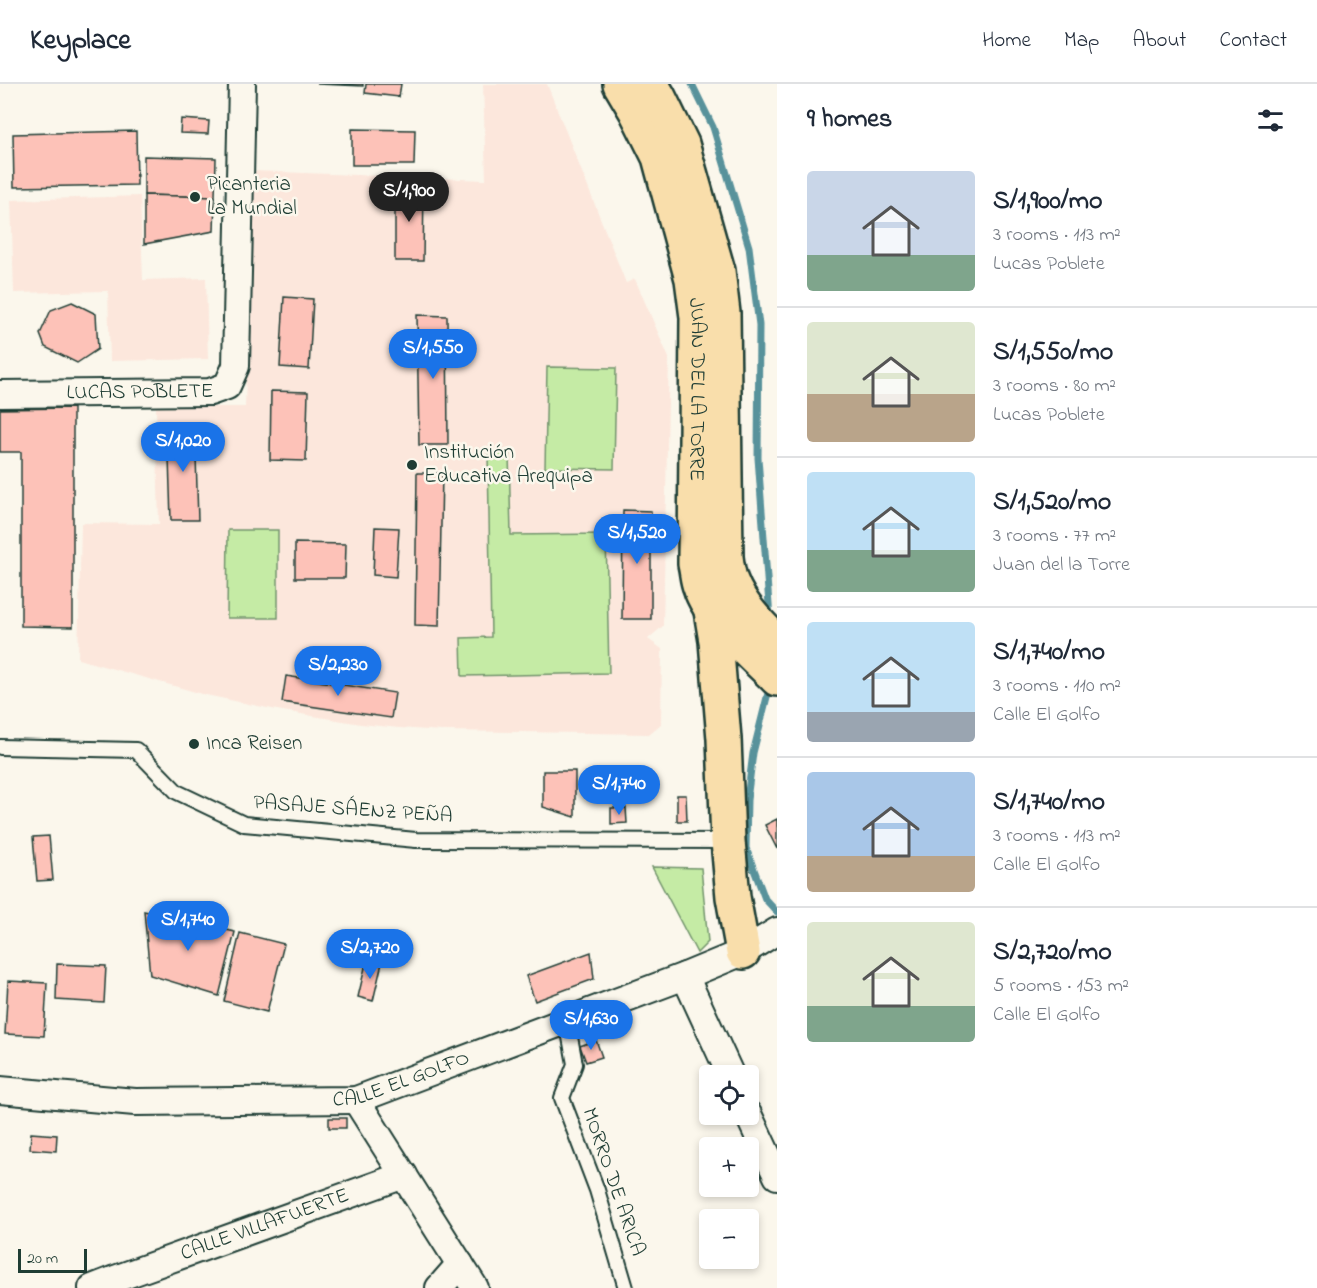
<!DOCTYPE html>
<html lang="en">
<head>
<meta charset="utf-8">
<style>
	body { margin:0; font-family:"Indie Flower",sans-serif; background:#f2f2f3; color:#1f2937; height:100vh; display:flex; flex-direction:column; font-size:22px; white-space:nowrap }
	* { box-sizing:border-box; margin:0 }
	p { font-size:20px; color:#747a83 }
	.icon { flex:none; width:33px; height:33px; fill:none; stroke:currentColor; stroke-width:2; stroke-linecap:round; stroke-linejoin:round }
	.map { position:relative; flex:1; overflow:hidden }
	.side { display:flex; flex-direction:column; background:#fff; width:540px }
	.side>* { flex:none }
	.tools { position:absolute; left:699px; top:981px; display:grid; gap:12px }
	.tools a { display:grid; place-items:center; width:60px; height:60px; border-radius:6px; background:#fff; box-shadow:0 3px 9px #0003; font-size:30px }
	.scale { position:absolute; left:18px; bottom:15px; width:69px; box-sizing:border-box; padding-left:6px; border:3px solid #1f3d34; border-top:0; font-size:16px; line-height:21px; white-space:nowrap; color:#1f3d34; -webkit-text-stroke:4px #fbf7ec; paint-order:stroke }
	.price { position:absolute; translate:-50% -51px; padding:0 14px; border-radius:21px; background:#1a73e8; color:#fff; font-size:20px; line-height:39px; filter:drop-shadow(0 2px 3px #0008) }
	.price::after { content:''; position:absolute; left:50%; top:36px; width:18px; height:14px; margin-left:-9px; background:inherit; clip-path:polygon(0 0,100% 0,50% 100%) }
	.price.current { background:#222; color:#fff }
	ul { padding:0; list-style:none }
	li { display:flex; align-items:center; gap:18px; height:150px; padding:0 30px }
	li+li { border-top:2px solid #e0e1e3 }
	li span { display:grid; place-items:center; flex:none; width:168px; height:120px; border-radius:6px; color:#555 }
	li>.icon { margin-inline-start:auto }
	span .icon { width:72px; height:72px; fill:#fffc; stroke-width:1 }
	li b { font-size:26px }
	h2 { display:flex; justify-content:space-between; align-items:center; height:72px; padding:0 30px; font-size:26px }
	header { display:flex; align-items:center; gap:36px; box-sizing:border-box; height:84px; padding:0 30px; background:#fff; border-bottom:2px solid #e0e1e3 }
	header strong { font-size:28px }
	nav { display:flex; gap:33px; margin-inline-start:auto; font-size:21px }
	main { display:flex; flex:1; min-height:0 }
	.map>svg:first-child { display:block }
</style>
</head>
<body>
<header>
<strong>Keyplace</strong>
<nav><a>Home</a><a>Map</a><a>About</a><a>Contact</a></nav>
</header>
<main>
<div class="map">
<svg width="777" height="1204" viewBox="0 0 777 1204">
	<rect width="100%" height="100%" fill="#fbf7ec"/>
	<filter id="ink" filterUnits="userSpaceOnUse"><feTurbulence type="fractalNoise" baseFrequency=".0167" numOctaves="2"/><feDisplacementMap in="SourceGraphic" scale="12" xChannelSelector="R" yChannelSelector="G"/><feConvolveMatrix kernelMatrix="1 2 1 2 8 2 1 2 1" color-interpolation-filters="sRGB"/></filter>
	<g filter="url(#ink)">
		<g fill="#fce7dc">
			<polygon points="483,0 547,0 626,199 635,195 669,274 663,542 648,555 662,565 661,640 649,650 442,647 399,644 361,640 277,626 206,611 78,575 81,439 159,440 156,323 245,323 253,87 486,96"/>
			<polygon points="140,112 143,196 206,194 208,275 110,277 108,207 14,209 11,116"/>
		</g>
		<g fill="#c5eba5" stroke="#72946c" stroke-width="1.5">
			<polygon points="547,283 616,284 614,385 545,384"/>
			<polygon points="488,369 509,369 511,451 606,450 609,589 462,592 461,554 491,553"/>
			<polygon points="228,446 278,446 278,534 227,534"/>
			<polygon points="652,783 701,784 708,858 697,869"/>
		</g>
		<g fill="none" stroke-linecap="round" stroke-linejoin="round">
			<g stroke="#59929b" stroke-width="7">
				<polyline points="692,0 713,43 749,163 759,241 758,374 770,534"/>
				<polyline points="770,601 753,669 747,716 746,764 765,815 777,828"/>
			</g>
		</g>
		<g fill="#fdc2b8" stroke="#1f3d34" stroke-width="1.5">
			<polygon points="317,0 363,0 363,2"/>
			<polygon points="366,0 401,0 399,13 365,9"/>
			<polygon points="181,35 209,37 208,50 180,49"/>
			<polygon points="352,45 415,46 414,81 352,81"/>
			<polygon points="136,47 137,101 14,103 13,50"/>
			<polygon points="144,72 216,74 215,113 144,111"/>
			<polygon points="395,101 424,101 423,177 395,177"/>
			<polygon points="144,111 215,113 214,147 144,160"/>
			<polygon points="284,213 313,215 309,285 280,283"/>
			<polygon points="72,218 96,230 98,265 77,279 45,263 40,250 51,226"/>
			<polygon points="417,231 447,232 448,361 419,361"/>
			<polygon points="271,307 308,308 306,377 270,376"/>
			<polygon points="73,324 73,543 21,542 21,368 0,368 0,325"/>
			<polygon points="195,341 198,436 171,436 168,342"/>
			<polygon points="417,389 442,389 439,542 415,541"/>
			<polygon points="623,426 651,427 651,535 622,535"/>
			<polygon points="375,443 399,444 396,493 373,491"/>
			<polygon points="295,459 346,460 345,494 295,494"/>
			<polygon points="286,592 395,609 391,634 282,618"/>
			<polygon points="543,687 575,687 575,733 543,723"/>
			<polygon points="677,711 686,711 687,737 677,737"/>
			<polygon points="611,724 626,724 627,739 611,740"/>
			<polygon points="777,735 777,765 765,741"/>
			<polygon points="49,752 53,796 37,797 33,753"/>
			<polygon points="144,827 235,848 219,912 150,891"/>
			<polygon points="240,849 284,860 267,928 224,917"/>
			<polygon points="591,868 594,895 535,917 526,892"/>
			<polygon points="367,875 382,879 373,917 358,913"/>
			<polygon points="57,880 106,882 104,919 56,916"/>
			<polygon points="8,897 47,899 44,952 5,950"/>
			<polygon points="596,956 602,973 586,978 580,962"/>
			<rect x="329" y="1034" width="17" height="10"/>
			<polygon points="31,1049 57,1051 56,1067 30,1065"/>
		</g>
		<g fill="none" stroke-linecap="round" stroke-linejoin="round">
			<g stroke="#1f3d34" stroke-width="18">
				<g id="service">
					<polyline points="0,663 136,666 177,708 244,740 416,756 728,757"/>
					<polyline points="567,937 575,980 562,1014 597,1106 626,1204"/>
				</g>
			</g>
			<g stroke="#1f3d34" stroke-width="30">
				<g id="minor">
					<path id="s1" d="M 0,310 L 210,308 L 227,302 L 236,282 L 242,0"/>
					<polyline points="685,892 731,992"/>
					<path id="s2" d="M 0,1006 L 135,1018 L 356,1016 L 685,892 L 743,868 L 777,847"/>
					<polyline points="356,1016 475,1204"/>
					<polyline points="748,1030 777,1092"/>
					<path id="s3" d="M 92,1204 L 115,1195 L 404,1091"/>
					<polyline points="439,1204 460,1180"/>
				</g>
			</g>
			<g stroke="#1f3d34" stroke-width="38">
				<g id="primary">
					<path id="s4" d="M 620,0 L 636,27 L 659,73 L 692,195 L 697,233 L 695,480 C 697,488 697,496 700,503 C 709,534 754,572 777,595"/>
					<path d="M 651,0 L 659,13 L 682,60 L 718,187 L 723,229 L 726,473 C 727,481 728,489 731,497 C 740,521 759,540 777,558"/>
					<polyline points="711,527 716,557 724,655 728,757 733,813 743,868"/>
				</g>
			</g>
			<use href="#service" stroke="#fbf7ec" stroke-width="14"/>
			<use href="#minor" stroke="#fbf7ec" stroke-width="26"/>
			<use href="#primary" stroke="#f9deab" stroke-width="33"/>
		</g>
	</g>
	<g fill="#1f3d34" stroke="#fbf7ec" stroke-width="2">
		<circle cx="195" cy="113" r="6"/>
		<circle cx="412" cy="381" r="6"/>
		<circle cx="194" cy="660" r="6"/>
	</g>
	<g text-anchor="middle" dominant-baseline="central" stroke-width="5" stroke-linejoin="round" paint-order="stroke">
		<g font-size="21" fill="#1f3d34" stroke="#fbf7ec" text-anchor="start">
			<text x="207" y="101">Picanteria<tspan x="207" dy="24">La Mundial</tspan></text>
			<text x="424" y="369">Institución<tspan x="424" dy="24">Educativa Arequipa</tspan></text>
			<text x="206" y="660">Inca Reisen</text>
		</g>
		<g font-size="21" fill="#1f3d34" stroke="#fbf7ec">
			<text stroke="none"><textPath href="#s4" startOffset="320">JUAN DEL LA TORRE</textPath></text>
			<text stroke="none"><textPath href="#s1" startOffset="140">LUCAS POBLETE</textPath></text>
			<text transform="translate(353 726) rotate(4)">PASAJE SÁENZ PEÑA</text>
			<text stroke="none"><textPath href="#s2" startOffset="405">CALLE EL GOLFO</textPath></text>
			<text transform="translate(613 1098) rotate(71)">MORRO DE ARICA</text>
			<text stroke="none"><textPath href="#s3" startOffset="184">CALLE VILLAFUERTE</textPath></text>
		</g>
	</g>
</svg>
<div class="tools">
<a><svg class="icon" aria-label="locate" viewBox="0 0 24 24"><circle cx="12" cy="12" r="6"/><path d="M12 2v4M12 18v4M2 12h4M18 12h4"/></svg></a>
<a>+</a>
<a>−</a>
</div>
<div class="scale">20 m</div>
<b class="price current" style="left:409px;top:139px">S/1,900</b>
<b class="price" style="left:433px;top:296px">S/1,550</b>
<b class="price" style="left:183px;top:389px">S/1,020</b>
<b class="price" style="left:637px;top:481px">S/1,520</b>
<b class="price" style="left:338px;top:613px">S/2,230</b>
<b class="price" style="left:619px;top:732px">S/1,740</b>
<b class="price" style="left:188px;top:868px">S/1,740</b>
<b class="price" style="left:370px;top:896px">S/2,720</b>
<b class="price" style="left:591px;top:967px">S/1,630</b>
</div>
<section class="side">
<h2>9 homes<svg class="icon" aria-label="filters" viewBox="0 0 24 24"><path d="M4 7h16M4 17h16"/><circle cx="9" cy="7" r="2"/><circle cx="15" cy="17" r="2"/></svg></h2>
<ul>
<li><span style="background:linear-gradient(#c9d6e8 70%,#7fa58c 0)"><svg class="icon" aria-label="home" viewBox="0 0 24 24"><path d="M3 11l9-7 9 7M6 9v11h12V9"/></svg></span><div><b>S/1,900/mo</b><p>3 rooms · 113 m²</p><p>Lucas Poblete</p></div></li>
<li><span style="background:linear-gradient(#dfe7d0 60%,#b9a48a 0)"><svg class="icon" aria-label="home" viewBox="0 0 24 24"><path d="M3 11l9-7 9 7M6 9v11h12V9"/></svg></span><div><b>S/1,550/mo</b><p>3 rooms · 80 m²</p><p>Lucas Poblete</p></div></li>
<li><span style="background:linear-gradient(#bfe0f5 65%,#7fa58c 0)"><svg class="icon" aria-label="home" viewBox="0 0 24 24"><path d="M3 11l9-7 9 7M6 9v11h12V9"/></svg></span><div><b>S/1,520/mo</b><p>3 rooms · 77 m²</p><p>Juan del la Torre</p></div></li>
<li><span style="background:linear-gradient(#bfe0f5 75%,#9aa5b1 0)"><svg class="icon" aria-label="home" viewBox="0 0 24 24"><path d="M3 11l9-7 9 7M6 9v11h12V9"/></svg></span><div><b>S/1,740/mo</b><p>3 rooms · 110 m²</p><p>Calle El Golfo</p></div></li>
<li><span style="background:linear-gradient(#a9c7e8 70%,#b9a48a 0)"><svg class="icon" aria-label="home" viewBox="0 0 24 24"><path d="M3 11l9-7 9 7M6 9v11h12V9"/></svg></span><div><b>S/1,740/mo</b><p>3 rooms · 113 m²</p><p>Calle El Golfo</p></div></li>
<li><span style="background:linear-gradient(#dfe7d0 70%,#7fa58c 0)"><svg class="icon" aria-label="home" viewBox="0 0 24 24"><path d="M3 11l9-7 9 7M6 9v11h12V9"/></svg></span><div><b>S/2,720/mo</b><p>5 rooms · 153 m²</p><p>Calle El Golfo</p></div></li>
</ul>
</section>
</main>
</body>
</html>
